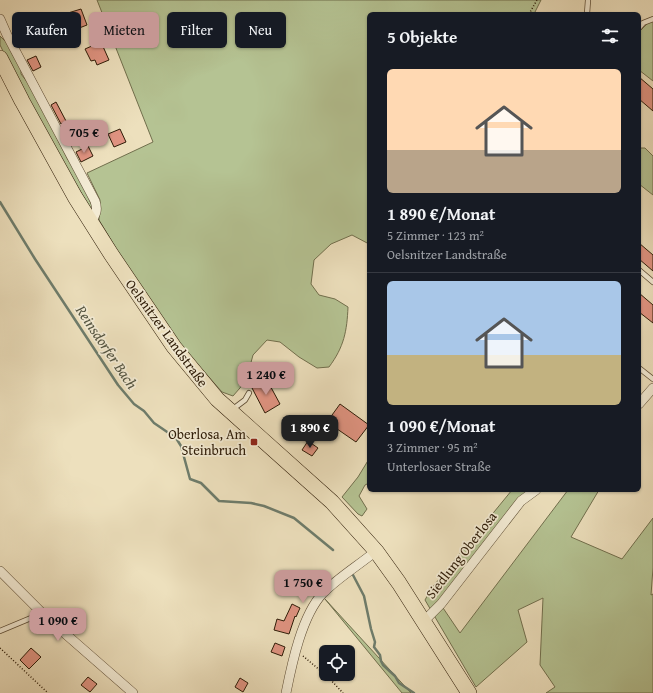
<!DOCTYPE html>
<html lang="de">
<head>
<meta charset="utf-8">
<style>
	body { margin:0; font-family:"Gentium Book Plus",serif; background:#20242c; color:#f1f3f6; height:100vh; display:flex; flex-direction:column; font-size:15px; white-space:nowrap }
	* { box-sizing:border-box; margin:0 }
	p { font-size:13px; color:#9ea1a6 }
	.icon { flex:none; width:22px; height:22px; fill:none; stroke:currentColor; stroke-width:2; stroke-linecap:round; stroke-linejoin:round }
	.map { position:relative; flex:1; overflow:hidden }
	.details { position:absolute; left:367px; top:12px; width:274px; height:480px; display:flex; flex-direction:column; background:#171b24; border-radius:6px; box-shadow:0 1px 3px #0004 }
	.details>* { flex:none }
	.hud { position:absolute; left:12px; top:12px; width:295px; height:36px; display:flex; gap:8px }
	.buttons { position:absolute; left:319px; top:645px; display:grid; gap:8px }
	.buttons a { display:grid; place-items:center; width:36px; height:36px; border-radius:6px; background:#171b24; box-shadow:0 1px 3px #0004; font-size:20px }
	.price { position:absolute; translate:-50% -34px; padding:0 9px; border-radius:8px; background:#c59692; color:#111; font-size:13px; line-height:26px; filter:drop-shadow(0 1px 2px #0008) }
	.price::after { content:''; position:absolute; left:50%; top:24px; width:12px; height:9px; margin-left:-6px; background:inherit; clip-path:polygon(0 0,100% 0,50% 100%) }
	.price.selected { background:#222; color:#fff }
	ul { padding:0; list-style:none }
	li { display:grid; align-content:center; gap:8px; height:212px; padding:0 20px }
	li+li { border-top:1px solid #363941 }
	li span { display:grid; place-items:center; height:124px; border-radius:6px; color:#555 }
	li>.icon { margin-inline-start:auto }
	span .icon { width:72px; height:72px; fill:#fffc; stroke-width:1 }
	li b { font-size:17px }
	h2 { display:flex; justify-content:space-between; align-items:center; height:48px; padding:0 20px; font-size:17px }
	.pill { padding:0 14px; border-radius:6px; background:#171b24; box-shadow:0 1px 3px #0004; font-size:14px; line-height:36px }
	.pill.selected { background:#c59692; color:#111 }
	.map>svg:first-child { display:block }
</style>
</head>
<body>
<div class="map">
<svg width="653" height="693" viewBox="0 0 653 693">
	<rect width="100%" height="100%" fill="#ede0bd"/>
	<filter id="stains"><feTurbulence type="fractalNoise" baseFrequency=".005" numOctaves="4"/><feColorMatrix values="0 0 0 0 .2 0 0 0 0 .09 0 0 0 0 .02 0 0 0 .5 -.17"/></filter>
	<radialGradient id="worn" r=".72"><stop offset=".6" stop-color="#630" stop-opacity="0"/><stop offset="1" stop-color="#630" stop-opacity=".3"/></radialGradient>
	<g fill="#b5c393" stroke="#716f4d">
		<path d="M 97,0 L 541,0 L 534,14 L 369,14 L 369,244 L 352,235 L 331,244 L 314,260 L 311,284 L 319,295 L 335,299 L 348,307 C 347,331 344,347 329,367 L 317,368 L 299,357 L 280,342 L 267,340 L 253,355 L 246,381 L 233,396 L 222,392 L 179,343 L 117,250 L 99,220 L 100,200 L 87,173 L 153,142 Z"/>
		<polygon points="653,21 653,81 639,70 639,32 649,22"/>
		<polygon points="0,36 7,43 21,69 21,74 32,88 68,160 76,169 92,206 91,210 27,100 0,45"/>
		<polygon points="639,148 645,148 653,156 653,195 639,184"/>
		<polygon points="369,459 369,483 365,485 359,496 367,509 362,516 358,514 342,497 358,477"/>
		<polygon points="512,490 529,490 439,602 460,633 568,490 599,490 571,537 622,559 653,518 653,568 651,595 653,594 653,693 546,693 555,687 540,665 543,598 518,610 527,642 476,687 425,600 431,589"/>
		<polygon points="325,599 411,693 402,693"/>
	</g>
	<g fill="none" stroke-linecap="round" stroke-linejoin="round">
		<g stroke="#6e7c6b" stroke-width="2.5">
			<polyline points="0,202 35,259 118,385 134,404 144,411 154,423 176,438 181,446 190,479 201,483 219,501 251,503 264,506 294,518 333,550"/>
			<polyline points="353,575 364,596 371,629 375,642 374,647 380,655 381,661 383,665 395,676 399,683 414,693"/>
		</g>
	</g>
	<g fill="#e19482" stroke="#2d1b07">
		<polygon points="81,9 87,25 74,30 68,13"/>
		<polygon points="101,42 109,60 97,65 95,60 91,61 85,49"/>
		<polygon points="36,56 41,67 33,71 27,60"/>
		<polygon points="639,77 653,89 653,111 639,99"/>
		<polygon points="56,102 66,121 61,124 51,105"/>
		<polygon points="120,129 126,142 114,147 108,134"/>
		<polygon points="88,146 93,156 81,162 76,152"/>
		<polygon points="639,243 653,255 653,271 639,259"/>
		<polygon points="639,293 653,305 653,323 639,312"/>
		<polygon points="267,380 280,404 265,413 252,388"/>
		<polygon points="340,404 369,425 356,442 327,422"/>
		<polygon points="308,441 318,448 312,456 302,450"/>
		<polygon points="304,576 313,583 303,596 294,589"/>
		<polygon points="292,604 300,608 296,617 295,616 289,634 274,630 277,619 284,621"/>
		<polygon points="275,643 285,647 282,656 271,652"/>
		<polygon points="31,648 41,657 29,669 20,660"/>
		<polygon points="88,677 97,684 90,692 81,685"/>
		<polygon points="240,678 248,683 243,692 235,687"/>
	</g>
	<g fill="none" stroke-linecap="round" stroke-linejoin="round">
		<g stroke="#5d4c34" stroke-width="6">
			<g id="lane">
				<polyline points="587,14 588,0"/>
				<polyline points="639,28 643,23 653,19"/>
				<polyline points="639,270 653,282"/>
				<polyline points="639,368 653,379"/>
				<polyline points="233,409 245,400 249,393"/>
				<polyline points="0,631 43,613"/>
			</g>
		</g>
		<g stroke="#5d4c34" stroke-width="10">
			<g id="street">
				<path d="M 0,19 L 7,35 L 95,201 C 98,210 96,214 91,222"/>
				<polyline points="639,404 653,388"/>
				<polyline points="0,571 45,616 133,693"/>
				<polyline points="424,621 441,604 521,501 536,490"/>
				<path d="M 286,693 C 292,663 302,615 323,593 C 339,577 359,565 376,551"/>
			</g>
		</g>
		<g stroke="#2d1b07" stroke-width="16">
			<polyline id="primary" points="0,58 22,101 75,197 111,254 174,347 217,399 332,502 376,551 399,583 469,693"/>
		</g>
		<g stroke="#2d1b07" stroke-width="1.5" stroke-dasharray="1 2" stroke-linecap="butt">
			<polyline points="529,14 537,0"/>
			<polyline points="0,648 48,693"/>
			<polyline points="303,656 328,677 343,693"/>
		</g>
		<use href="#lane" stroke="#f3ebd4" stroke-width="4.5"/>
		<use href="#street" stroke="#f3ebd4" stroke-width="9"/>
		<use href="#primary" stroke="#ede0bd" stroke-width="15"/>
	</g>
	<rect fill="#8f2418" stroke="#f3ebd4" stroke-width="1.5" x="250" y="438" width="8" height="8" rx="2"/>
	<g text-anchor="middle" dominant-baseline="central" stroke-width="3.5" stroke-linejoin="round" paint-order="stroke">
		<g font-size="14" fill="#2d1b07" stroke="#f3ebd4">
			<text transform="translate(167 333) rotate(54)">Oelsnitzer Landstraße</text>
			<text transform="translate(461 555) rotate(-52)">Siedlung Oberlosa</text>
		</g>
		<g font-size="14" fill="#2d1b07" stroke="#f3ebd4" text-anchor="end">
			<text x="246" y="434">Oberlosa, Am<tspan x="246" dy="16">Steinbruch</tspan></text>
		</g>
		<g font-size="15" font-style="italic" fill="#535441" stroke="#f3ebd4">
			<text transform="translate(107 347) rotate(56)">Reinsdorfer Bach</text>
		</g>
	</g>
	<rect width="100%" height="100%" filter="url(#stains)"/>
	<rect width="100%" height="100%" fill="url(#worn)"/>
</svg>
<div class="buttons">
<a><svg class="icon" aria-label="locate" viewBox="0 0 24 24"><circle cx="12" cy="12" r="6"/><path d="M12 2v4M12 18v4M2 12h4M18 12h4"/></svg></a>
</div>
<b class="price" style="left:84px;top:154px">705 €</b>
<b class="price" style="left:266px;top:396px">1 240 €</b>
<b class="price selected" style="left:310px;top:449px">1 890 €</b>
<b class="price" style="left:303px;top:604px">1 750 €</b>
<b class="price" style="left:58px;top:642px">1 090 €</b>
<div class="hud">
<a class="pill">Kaufen</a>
<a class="pill selected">Mieten</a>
<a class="pill">Filter</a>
<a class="pill">Neu</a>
</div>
<section class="details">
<h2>5 Objekte<svg class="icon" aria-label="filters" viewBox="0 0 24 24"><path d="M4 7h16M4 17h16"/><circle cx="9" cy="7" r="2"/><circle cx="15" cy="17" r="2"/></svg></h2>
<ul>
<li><span style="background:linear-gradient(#ffd9b3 65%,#b9a48a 0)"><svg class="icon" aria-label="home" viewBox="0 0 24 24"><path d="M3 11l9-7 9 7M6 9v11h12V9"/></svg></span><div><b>1 890 €/Monat</b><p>5 Zimmer · 123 m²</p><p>Oelsnitzer Landstraße</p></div></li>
<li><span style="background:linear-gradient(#a9c7e8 60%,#c2b280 0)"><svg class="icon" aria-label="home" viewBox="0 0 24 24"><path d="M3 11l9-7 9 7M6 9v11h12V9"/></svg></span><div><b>1 090 €/Monat</b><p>3 Zimmer · 95 m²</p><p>Unterlosaer Straße</p></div></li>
</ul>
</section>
</div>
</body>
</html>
